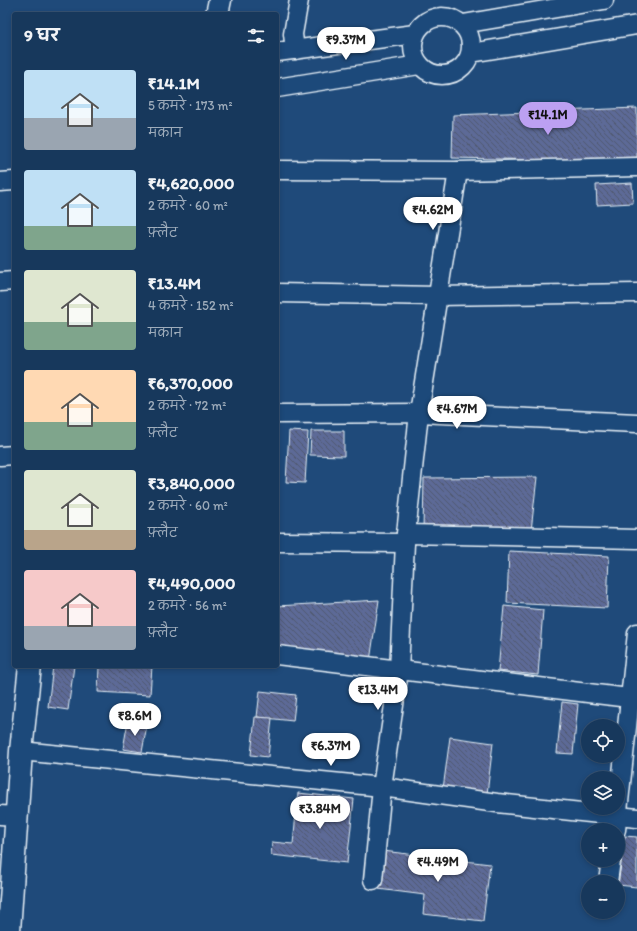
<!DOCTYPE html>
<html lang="hi">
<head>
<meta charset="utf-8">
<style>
	body { margin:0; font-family:Itim,"Playpen Sans Deva",sans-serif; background:#203f62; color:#f1f3f6; height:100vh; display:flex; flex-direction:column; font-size:15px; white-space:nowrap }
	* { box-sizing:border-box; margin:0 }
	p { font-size:13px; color:#9eacbb }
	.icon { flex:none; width:22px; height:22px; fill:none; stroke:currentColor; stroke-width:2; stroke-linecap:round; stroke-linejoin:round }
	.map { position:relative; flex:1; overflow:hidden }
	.sheet { position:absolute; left:12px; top:12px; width:267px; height:656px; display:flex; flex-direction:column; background:#17385c; border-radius:4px; box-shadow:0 2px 6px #0003,0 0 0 1px #365272 }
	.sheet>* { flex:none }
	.controls { position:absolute; left:581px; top:719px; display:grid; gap:8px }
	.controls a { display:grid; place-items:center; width:44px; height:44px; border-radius:50%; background:#17385c; box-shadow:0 2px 6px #0003,0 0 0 1px #365272; font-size:20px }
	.price { position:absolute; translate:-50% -34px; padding:0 9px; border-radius:14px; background:#fff; color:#222; font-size:13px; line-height:26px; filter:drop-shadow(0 1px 2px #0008) }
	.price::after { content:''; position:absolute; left:50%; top:24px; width:12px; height:9px; margin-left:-6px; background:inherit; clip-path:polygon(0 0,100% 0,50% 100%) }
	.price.active { background:#bca0f2; color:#111 }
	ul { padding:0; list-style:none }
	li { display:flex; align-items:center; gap:12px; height:100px; padding:0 12px }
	li span { display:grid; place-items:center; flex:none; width:112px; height:80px; border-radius:4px; color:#555 }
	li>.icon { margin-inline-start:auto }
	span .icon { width:48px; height:48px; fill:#fffc; stroke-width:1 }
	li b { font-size:17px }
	h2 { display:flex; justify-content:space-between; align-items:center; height:48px; padding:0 12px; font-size:17px }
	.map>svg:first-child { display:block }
</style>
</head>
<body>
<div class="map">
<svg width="637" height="931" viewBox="0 0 637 931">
	<defs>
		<pattern id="building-back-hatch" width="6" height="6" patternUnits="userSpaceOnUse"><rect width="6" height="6" fill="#5d6b97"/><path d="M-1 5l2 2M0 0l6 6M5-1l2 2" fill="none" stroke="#50586d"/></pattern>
	</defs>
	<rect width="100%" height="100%" fill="#1f4a7a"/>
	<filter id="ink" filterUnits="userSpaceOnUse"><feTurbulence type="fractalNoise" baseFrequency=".025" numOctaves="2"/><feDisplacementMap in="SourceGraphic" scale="8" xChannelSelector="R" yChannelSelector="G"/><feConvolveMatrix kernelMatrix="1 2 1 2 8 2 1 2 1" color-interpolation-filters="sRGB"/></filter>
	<g filter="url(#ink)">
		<g fill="url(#building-back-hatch)" stroke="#e8f1f8">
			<polygon points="637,108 637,162 452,158 453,115"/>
			<polygon points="632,183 633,203 597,205 596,185"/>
			<polygon points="289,431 308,432 305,483 286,482"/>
			<polygon points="311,431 344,431 344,456 310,455"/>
			<polygon points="537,477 531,531 423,531 424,478"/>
			<polygon points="509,551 609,556 607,608 507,603"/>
			<polygon points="379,600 370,661 277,647 277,606"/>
			<polygon points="504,606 543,610 538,675 498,671"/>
			<polygon points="53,666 74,666 68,710 48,707"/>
			<polygon points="99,666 152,666 150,695 98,692"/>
			<polygon points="260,691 296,695 293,721 257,717"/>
			<polygon points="562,702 578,704 573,754 557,753"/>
			<polygon points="255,717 272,718 268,757 251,755"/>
			<polygon points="128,721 147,725 142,752 123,749"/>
			<polygon points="450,737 493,743 487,794 443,789"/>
			<polygon points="298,793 354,799 347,863 271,855 272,842 293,844"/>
			<polygon points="625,836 637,837 637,887 618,885"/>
			<polygon points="383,851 490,864 483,921 423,914 425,895 378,889"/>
		</g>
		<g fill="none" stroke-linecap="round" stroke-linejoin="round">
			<g stroke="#e8f1f8" stroke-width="21">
				<g id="street">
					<circle cx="442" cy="46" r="29"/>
					<polyline points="463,24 604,0"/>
					<polyline points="295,50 293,34 299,0"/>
					<polyline points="277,52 415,34"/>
					<polyline points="471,53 637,25"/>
					<polyline points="277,88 419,65"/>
					<polyline points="277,170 458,171 637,167"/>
					<polyline points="0,182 14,181"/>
					<polyline points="0,282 14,281"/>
					<polyline points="277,293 438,296 637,293"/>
					<polyline points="277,414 419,413 637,423"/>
					<polyline points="0,456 14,455"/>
					<polyline points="406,534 637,539"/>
					<polyline points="277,542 405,543 419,413 458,171"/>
					<polyline points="277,655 637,699"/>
					<polyline points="21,751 382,787 497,803 637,818"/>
					<polyline points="0,815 16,816"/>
					<polyline points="616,830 637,633"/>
					<polyline points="373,880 382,787 399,671 405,543"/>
					<polyline points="608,882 611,860"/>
				</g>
			</g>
			<g stroke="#e8f1f8" stroke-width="25">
				<g id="secondary">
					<polyline points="217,14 220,0"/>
					<polyline points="9,931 21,751 30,666"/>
				</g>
			</g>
			<use href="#street" stroke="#1f4a7a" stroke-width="18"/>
			<use href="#secondary" stroke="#1f4a7a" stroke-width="22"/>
		</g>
	</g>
</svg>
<div class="controls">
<a><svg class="icon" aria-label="locate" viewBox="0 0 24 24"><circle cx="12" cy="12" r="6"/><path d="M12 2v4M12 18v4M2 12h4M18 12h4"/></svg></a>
<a><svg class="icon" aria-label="layers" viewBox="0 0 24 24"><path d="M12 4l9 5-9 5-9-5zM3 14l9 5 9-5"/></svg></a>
<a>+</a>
<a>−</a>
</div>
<b class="price" style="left:346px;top:61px">₹9.37M</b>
<b class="price active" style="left:548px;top:136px">₹14.1M</b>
<b class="price" style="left:433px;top:231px">₹4.62M</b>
<b class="price" style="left:457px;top:430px">₹4.67M</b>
<b class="price" style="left:378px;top:711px">₹13.4M</b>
<b class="price" style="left:135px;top:737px">₹8.6M</b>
<b class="price" style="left:331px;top:767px">₹6.37M</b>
<b class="price" style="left:320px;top:830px">₹3.84M</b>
<b class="price" style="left:438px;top:883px">₹4.49M</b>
<section class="sheet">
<h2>9 घर<svg class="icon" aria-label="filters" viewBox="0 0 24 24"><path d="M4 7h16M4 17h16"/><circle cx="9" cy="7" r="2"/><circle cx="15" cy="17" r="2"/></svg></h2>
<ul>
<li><span style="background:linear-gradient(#bfe0f5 60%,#9aa5b1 0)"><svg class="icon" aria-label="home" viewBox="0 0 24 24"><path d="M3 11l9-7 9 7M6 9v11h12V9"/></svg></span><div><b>₹14.1M</b><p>5 कमरे · 173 m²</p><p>मकान</p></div></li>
<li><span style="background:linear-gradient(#bfe0f5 70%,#7fa58c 0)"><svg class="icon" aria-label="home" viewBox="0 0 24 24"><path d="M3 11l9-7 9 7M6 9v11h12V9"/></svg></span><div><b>₹4,620,000</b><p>2 कमरे · 60 m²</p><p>फ़्लैट</p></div></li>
<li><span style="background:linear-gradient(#dfe7d0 65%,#7fa58c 0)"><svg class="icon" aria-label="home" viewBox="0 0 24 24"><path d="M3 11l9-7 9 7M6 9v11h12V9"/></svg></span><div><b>₹13.4M</b><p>4 कमरे · 152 m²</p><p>मकान</p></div></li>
<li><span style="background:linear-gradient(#ffd9b3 65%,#7fa58c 0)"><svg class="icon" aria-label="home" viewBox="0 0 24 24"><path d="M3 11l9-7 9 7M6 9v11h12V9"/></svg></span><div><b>₹6,370,000</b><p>2 कमरे · 72 m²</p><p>फ़्लैट</p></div></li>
<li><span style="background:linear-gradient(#dfe7d0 75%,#b9a48a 0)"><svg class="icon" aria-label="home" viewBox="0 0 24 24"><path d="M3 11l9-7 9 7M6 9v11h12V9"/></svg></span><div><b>₹3,840,000</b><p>2 कमरे · 60 m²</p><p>फ़्लैट</p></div></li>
<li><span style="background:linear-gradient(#f6c9c9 70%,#9aa5b1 0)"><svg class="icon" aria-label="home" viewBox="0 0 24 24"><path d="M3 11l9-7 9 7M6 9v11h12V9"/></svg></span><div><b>₹4,490,000</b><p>2 कमरे · 56 m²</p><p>फ़्लैट</p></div></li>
</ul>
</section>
</div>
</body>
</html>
